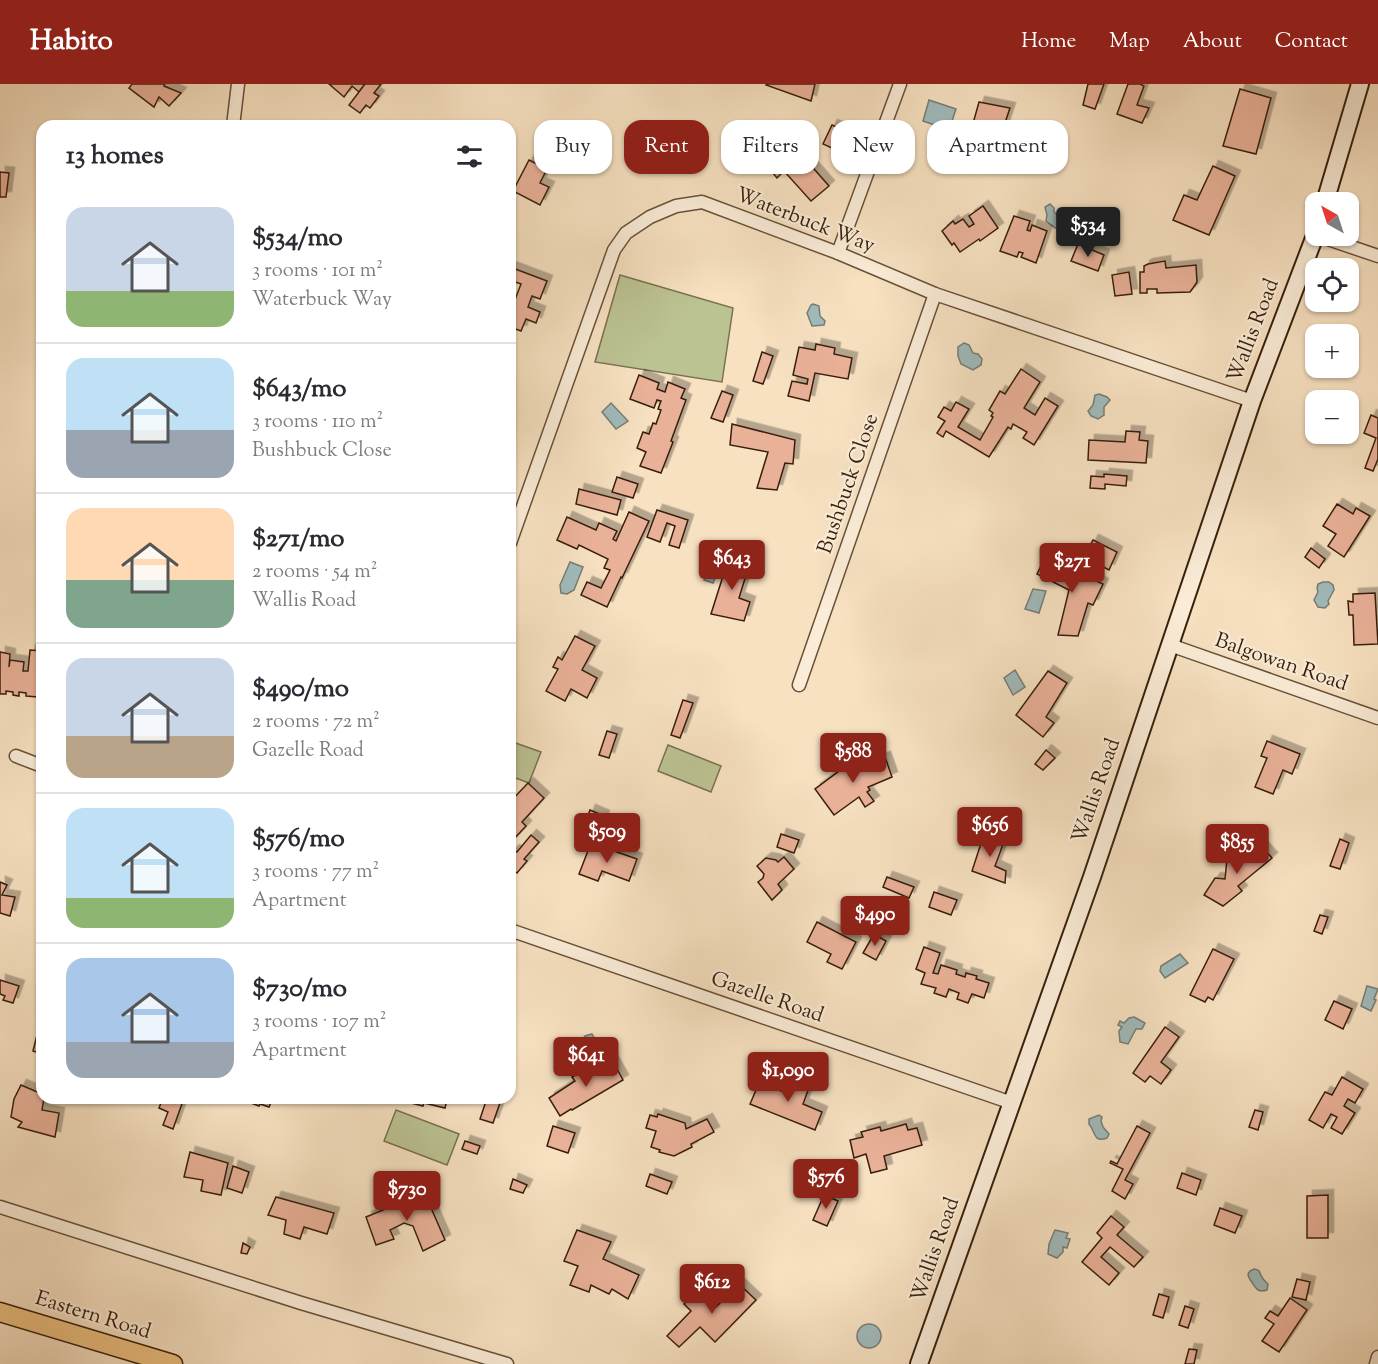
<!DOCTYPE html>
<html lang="en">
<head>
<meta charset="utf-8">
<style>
	body { margin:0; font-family:"Sorts Mill Goudy",serif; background:#f7f7f7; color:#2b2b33; height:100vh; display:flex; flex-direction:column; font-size:22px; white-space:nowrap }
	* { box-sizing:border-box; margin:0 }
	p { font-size:20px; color:#7c7c81 }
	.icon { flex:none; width:33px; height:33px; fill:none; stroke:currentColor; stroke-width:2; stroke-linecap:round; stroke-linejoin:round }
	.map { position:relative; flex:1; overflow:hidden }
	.details { position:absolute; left:36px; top:36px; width:480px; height:984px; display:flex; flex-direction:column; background:#fff; border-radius:18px; box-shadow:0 2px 4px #0004 }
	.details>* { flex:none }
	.banner { position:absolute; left:534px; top:36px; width:570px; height:54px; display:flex; gap:12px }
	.needle { width:39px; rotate:321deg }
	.buttons { position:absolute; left:1305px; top:108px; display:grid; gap:12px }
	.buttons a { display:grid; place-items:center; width:54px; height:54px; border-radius:12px; background:#fff; box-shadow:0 2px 4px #0004; font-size:30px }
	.price { position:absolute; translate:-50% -51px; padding:0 14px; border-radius:6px; background:#8f2418; color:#fff; font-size:20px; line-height:39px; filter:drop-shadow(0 2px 3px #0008) }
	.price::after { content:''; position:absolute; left:50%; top:36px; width:18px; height:14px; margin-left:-9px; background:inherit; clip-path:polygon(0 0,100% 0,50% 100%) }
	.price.active { background:#222; color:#fff }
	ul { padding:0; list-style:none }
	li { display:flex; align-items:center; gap:18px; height:150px; padding:0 30px }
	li+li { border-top:2px solid #e1e1e2 }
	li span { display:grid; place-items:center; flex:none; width:168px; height:120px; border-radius:18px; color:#555 }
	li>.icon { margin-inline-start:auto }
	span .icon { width:72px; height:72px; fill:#fffc; stroke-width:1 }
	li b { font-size:26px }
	h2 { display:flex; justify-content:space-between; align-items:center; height:72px; padding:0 30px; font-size:26px }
	.tag { padding:0 21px; border-radius:18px; background:#fff; box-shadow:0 2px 4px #0004; font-size:21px; line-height:54px }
	.tag.active { background:#8f2418; color:#fff }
	header { display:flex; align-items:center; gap:36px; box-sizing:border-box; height:84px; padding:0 30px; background:#8f2418; color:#fff }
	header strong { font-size:28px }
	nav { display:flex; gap:33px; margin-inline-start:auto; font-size:21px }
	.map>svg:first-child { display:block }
</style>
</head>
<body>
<header>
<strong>Habito</strong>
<nav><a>Home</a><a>Map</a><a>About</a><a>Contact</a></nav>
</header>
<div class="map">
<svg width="1378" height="1280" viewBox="0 0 1378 1280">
	<defs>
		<filter id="shadow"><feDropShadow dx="5.5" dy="-5.5" stdDeviation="0" flood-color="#0004"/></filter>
	</defs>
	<rect width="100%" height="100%" fill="#f7e1c1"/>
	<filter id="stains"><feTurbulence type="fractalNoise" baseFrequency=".00333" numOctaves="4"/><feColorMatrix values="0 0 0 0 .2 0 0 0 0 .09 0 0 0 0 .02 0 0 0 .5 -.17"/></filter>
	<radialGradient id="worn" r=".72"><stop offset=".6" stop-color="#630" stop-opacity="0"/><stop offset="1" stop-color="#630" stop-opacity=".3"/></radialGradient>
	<g fill="#bcc393" stroke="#7a7150" stroke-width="1.5">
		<polygon points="620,191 733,224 722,298 595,278"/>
		<polygon points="510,657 541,668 529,699 510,692"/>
		<polygon points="668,661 721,682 711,708 658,687"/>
		<polygon points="396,1026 459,1050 447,1081 384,1057"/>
	</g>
	<g fill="#a0bbbc" stroke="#767d76" stroke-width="1.5">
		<polygon points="929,16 956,25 949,46 923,37"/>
		<polygon points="1050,120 1054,124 1054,128 1058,132 1065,133 1067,137 1063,142 1055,144 1046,137 1047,131 1045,123"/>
		<polygon points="813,220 819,222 820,232 825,237 824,241 812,242 807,229 811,221"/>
		<polygon points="964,259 969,261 973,269 978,270 982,275 981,281 973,286 961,280 958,272 958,263"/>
		<polygon points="1099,310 1107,313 1110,316 1104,323 1104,331 1098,335 1091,332 1088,327 1093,321 1095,311"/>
		<polygon points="611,319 628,337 616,345 602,328"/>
		<polygon points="712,475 722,478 713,499 704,496"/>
		<polygon points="570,478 583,483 574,506 567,510 561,509 560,501"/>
		<polygon points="1323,498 1329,498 1333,501 1334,506 1328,517 1329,520 1325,524 1318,523 1314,516 1318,508 1317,504 1318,500"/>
		<polygon points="1033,505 1046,507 1039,529 1025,525"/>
		<polygon points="1015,586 1025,603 1013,611 1004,594"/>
		<polygon points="1180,870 1188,879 1165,894 1160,887 1161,882"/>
		<polygon points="1367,902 1378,905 1374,915 1376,916 1371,927 1361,922"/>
		<polygon points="1134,933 1145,939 1142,945 1136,945 1128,960 1120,958 1119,947 1122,943 1118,941 1120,937 1124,939 1129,934"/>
		<polygon points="592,950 596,957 590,965 588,972 580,974 574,969 585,952"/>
		<path d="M 1099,1031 L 1102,1033 L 1101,1037 L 1103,1043 L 1109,1050 L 1107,1054 C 1093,1059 1096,1048 1089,1040 L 1089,1035 Z"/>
		<polygon points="1055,1146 1068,1149 1066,1154 1070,1155 1067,1164 1063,1163 1063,1168 1057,1174 1048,1170 1049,1160"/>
		<path d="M 1254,1185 C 1261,1186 1259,1189 1262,1193 C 1263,1196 1266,1198 1268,1200 L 1267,1206 C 1257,1209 1256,1204 1251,1197 C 1250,1195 1248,1193 1248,1190 L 1250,1187 Z"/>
		<polygon points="716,1194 719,1197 724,1196 731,1203 721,1212 718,1211 713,1215 704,1206"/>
		<circle cx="869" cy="1252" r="12"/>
	</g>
	<g fill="#e9b198" stroke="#381f0c" stroke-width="1.5" filter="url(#shadow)">
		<polygon points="132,0 165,0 164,2 181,9 169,22 159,13 154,23 129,4"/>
		<polygon points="329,0 365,0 359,8 352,2 344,13"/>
		<polygon points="365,0 381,0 374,9 379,12 370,24 366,21 360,29 349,21"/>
		<polygon points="767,0 815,0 811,17 766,1"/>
		<polygon points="1088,0 1104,0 1095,25 1083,21"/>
		<polygon points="1128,0 1140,0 1144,2 1137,21 1149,24 1142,39 1117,30"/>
		<polygon points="1240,5 1271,14 1256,70 1223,62"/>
		<polygon points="979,18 1010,24 1000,54 1034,60 1026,86 965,68"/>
		<polygon points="832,41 856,51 847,71 823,60"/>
		<polygon points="773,45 783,57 784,56 787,58 797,49 810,63 801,70 829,102 811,117 784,87 777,94 768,83 775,77 770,72 772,71 759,57"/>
		<polygon points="529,76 547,85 540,99 549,103 540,121 513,107"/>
		<polygon points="1213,82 1235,92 1209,151 1173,136 1184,111 1197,116"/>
		<polygon points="0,88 9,89 6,113 0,113"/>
		<polygon points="983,122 998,144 980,157 979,155 960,168 954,159 952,161 942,147 953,137 955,140 963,135 969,143 974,140 969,132"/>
		<polygon points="1014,132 1030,137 1027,146 1030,147 1032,141 1047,147 1036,179 1021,173 1023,169 1019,168 1017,173 1000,167"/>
		<polygon points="1078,160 1104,171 1098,187 1071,177"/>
		<polygon points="1165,177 1166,184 1196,181 1197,198 1193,204 1190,208 1157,209 1157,205 1147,205 1147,209 1140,209 1140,188 1144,188 1144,182 1148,180"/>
		<polygon points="510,183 547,197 540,215 532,212 528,223 540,228 536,239 526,235 521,247 510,243 510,217 514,218 521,200 510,196"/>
		<polygon points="1129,188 1132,210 1115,212 1112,191"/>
		<polygon points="816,260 835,264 834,270 852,274 848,295 815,289 809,317 788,312 792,297 807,300 808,295 793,291 799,263 815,266"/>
		<polygon points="762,268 773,272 763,300 753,297"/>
		<polygon points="1021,285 1040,298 1024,324 1035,331 1045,314 1058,322 1034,361 1023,354 1027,348 1013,340 1011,345 1008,343 989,373 946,347 943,353 937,349 945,337 938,333 944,323 951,327 956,318 969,325 958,343 980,356 993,333 991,332 993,329 989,326 1000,307 1005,310"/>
		<polygon points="639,291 659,299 657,305 665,308 668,298 685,305 681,314 686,316 671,357 673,358 661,389 640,382 646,368 637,364 643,348 649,350 653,339 656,340 661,326 658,325 661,317 657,316 654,324 630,315"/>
		<polygon points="722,307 733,311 723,338 711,334"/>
		<polygon points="1371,331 1378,334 1378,375 1373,387 1365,384 1376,354 1364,349"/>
		<polygon points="732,340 795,356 793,380 785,379 777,406 757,404 768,368 730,361"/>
		<polygon points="1126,347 1140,348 1139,356 1148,357 1146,379 1088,376 1089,356 1125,358"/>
		<polygon points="1104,390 1127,392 1126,402 1105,400 1105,405 1090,404 1091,392 1104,393"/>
		<polygon points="617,393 638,400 633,414 612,408"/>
		<polygon points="579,405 621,416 617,431 576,420"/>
		<polygon points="1337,420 1353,430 1356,424 1370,432 1344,473 1328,462 1336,450 1323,442"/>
		<polygon points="657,426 688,436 679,464 669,461 675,442 667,439 660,458 647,453"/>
		<polygon points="629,428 649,437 622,494 621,493 607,523 581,511 587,498 601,504 610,486 604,484 608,475 579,461 577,465 557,456 567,433 596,446 599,439 617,447 613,455 616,457"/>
		<polygon points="1093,456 1117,468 1109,486 1084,473"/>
		<polygon points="1311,464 1325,475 1319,484 1305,473"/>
		<polygon points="729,473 750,478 739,514 750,518 744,537 711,530"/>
		<polygon points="1045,474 1103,500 1093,521 1088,519 1078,552 1058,551 1069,506 1037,490"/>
		<polygon points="1375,509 1378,560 1354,561 1353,531 1349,531 1348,517 1353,518 1353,510"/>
		<polygon points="575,552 595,562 582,586 597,594 587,614 571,605 565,617 546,607 558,585 553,583 558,573 562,576"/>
		<polygon points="30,566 42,567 40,591 42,591 42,596 41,602 39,602 38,613 26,612 26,609 19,608 19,612 13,611 13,608 6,607 6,610 0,610 0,568 10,570 9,583 10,576 24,578 23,587 28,587"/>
		<polygon points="1048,587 1067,599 1046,633 1054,639 1043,653 1016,631"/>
		<polygon points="683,616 693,619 680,654 671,651"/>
		<polygon points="607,647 617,650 609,674 599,671"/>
		<polygon points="1267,657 1300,670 1292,690 1283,686 1273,710 1255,703 1267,674 1261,672"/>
		<polygon points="1046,666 1055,674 1043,686 1035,680"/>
		<polygon points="885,673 892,693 868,703 870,706 867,708 874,717 865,723 859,713 834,731 815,705 850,679 855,683"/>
		<polygon points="528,699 544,714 522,738 526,742 512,757 510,756 510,718"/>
		<polygon points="590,726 604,732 595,755 581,750"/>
		<polygon points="985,747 1005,755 995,782 1006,787 1005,799 972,787"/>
		<polygon points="781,750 799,756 794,769 777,763"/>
		<polygon points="531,751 539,758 524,775 527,777 517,789 510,783 510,770 514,766 517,768"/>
		<polygon points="1340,755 1349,759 1340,785 1330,782"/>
		<polygon points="1258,758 1272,774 1238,802 1242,807 1223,822 1204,811 1215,794 1225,795 1227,775 1237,776"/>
		<polygon points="591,759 637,775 629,797 602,787 598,797 579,790"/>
		<polygon points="784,773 794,785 778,800 782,806 772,816 758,798 763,794 764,790 757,782 766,774 776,776 778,778"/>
		<polygon points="887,793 914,803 909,814 883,803"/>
		<polygon points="0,798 7,801 2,811 15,813 10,832 0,829"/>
		<polygon points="934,808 957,816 951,831 929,823"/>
		<polygon points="1320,831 1328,833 1322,850 1314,847"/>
		<polygon points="817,838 856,858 842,885 827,878 831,870 807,858"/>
		<polygon points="874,850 886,857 876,876 863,869"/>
		<polygon points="924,863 940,869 933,889 938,890 941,881 957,886 956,890 965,893 966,889 977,892 976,895 989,899 984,914 972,910 968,919 957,915 959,909 949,905 946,913 934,909 936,904 921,900 925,889 916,885"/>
		<polygon points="1213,865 1234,875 1213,916 1208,913 1205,918 1190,911"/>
		<polygon points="0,896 19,902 13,919 3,916 5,912 0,910"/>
		<polygon points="1334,917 1352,925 1343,945 1325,936"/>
		<polygon points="1165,943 1179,953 1161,978 1171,986 1161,1000 1150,992 1145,998 1133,989"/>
		<polygon points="38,947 42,948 42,970 33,967"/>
		<polygon points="612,976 623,996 572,1026 571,1025 560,1032 549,1014 575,997 572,993 584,986 587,991"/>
		<polygon points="790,993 810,1001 803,1020 822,1028 815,1046 750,1020 759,999 784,1008"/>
		<polygon points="1342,993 1363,1005 1355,1019 1348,1015 1344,1022 1355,1029 1342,1050 1331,1044 1337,1033 1331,1030 1323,1044 1309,1036 1325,1008 1332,1011"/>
		<polygon points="21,1001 42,1010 42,1014 44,1014 42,1026 59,1029 55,1053 18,1043 22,1038 11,1033 14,1015"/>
		<polygon points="157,1014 184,1014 173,1045 163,1041 168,1028 159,1024 162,1016"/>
		<polygon points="243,1014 273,1014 269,1023 260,1020 259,1022 246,1017 247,1015"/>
		<polygon points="408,1014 439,1014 447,1016 445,1024 424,1019 423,1022 407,1018"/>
		<polygon points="487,1014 501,1016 493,1039 480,1035"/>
		<polygon points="1255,1026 1263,1028 1258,1046 1249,1043"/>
		<polygon points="658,1030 685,1039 686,1045 707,1035 714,1048 691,1060 692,1063 674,1072 659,1068 660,1066 651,1063 656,1047 646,1044 650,1031 657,1033"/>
		<polygon points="906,1040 908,1046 917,1044 922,1061 884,1072 887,1085 871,1089 866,1070 854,1074 850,1056 863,1053 861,1048 880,1043 881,1047"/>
		<polygon points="553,1042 575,1049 568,1069 547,1062"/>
		<polygon points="1137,1042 1150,1049 1125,1096 1133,1100 1125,1115 1112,1107 1123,1085 1110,1079 1111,1077 1117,1080"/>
		<polygon points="465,1057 480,1062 477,1070 462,1065"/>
		<polygon points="190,1068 228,1079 221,1111 201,1107 203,1096 184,1093"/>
		<polygon points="233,1082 249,1088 242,1109 227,1104"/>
		<polygon points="1182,1089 1201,1096 1196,1111 1177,1104"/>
		<polygon points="650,1090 672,1098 667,1110 646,1102"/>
		<polygon points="513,1095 527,1101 523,1109 510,1105"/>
		<polygon points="824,1111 838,1117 827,1142 813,1136"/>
		<polygon points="1328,1111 1328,1154 1307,1154 1307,1112"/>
		<polygon points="417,1112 428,1117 445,1156 423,1167 413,1142 404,1139 390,1146 394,1155 376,1161 366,1133"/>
		<polygon points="276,1113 334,1129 327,1150 304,1143 300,1155 284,1150 286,1136 268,1131"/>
		<polygon points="1220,1124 1242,1132 1235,1149 1214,1141"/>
		<polygon points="1111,1132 1124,1143 1117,1151 1143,1173 1134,1183 1110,1163 1101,1173 1119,1189 1109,1201 1082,1178 1102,1154 1097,1149"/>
		<polygon points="577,1146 611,1158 603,1175 639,1191 628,1215 612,1205 609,1210 591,1201 589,1208 570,1201 578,1182 564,1177"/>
		<polygon points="243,1159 250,1163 247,1170 241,1169"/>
		<polygon points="1297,1195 1310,1198 1306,1216 1292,1213"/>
		<polygon points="739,1200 756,1216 715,1258 700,1243 679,1263 667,1252 691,1227 684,1220 698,1206 716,1223"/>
		<polygon points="1159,1210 1169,1213 1163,1234 1153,1231"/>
		<polygon points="1290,1214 1307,1226 1279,1268 1262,1257 1274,1240 1265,1234 1270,1227 1278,1232"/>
		<polygon points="1185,1222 1194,1225 1188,1244 1179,1241"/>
		<polygon points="1189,1265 1197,1266 1194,1280 1185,1280"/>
	</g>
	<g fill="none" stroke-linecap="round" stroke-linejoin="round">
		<g stroke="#685039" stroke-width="15">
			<g id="street">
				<polyline points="233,42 238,0"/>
				<polyline points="1319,152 1378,172"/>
				<polyline points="838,169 900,0"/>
				<polyline points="510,459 614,166 626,149 650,133 676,122 702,118 838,169 935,210 1252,317"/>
				<polyline points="1170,561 1378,634"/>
				<polyline points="799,601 935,210"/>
				<polyline points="16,672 42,682"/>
				<polyline points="510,846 1012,1019"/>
				<polyline points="0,1123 301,1219 507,1280"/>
				<polyline points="1376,1280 1378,1273"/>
			</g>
		</g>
		<g stroke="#381f0c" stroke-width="20">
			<g id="secondary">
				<polyline points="1325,118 1360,0"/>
				<polyline points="919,1280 1092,793 1252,317 1316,149"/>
			</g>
		</g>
		<g stroke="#381f0c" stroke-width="21">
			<polyline id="primary" points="0,1228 173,1280"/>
		</g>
		<use href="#street" stroke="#faecd7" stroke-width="12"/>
		<use href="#secondary" stroke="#faecd7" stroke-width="16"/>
		<use href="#primary" stroke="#ecc080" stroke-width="18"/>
	</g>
	<g text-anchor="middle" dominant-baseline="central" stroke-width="4.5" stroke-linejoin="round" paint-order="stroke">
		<g font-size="21" fill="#381f0c" stroke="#faecd7">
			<text transform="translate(805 137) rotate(21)">Waterbuck Way</text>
			<text transform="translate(1254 247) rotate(-69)">Wallis Road</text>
			<text transform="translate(849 400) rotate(-71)">Bushbuck Close</text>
			<text transform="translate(1281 579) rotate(19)">Balgowan Road</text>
			<text transform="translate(1097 707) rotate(-71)">Wallis Road</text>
			<text transform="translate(767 914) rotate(19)">Gazelle Road</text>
			<text transform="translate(936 1166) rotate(-71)">Wallis Road</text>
			<text transform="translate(93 1232) rotate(17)">Eastern Road</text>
		</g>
	</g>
	<rect width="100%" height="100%" filter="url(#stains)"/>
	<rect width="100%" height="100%" fill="url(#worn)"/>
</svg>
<div class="buttons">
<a><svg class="needle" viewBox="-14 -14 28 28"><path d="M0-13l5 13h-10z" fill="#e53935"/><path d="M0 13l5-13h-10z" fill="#7c7c81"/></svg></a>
<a><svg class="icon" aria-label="locate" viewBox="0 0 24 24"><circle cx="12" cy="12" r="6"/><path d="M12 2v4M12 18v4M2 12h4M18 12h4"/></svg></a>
<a>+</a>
<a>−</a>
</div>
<b class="price active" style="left:1088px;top:174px">$534</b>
<b class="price" style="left:732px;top:507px">$643</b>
<b class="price" style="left:1072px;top:510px">$271</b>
<b class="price" style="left:853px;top:700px">$588</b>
<b class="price" style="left:990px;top:774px">$656</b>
<b class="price" style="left:607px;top:780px">$509</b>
<b class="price" style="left:1237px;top:791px">$855</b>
<b class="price" style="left:875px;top:863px">$490</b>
<b class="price" style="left:586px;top:1004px">$641</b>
<b class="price" style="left:788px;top:1019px">$1,090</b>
<b class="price" style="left:826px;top:1126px">$576</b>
<b class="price" style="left:407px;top:1138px">$730</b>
<b class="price" style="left:712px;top:1231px">$612</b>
<div class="banner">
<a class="tag">Buy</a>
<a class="tag active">Rent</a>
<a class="tag">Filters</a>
<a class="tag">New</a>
<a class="tag">Apartment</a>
</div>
<section class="details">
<h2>13 homes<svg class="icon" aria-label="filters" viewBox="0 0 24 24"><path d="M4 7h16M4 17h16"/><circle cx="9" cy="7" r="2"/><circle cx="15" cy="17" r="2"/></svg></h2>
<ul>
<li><span style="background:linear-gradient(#c9d6e8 70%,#8fb573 0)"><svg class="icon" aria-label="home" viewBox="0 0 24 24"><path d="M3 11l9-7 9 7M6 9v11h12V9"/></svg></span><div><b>$534/mo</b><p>3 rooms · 101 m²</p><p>Waterbuck Way</p></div></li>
<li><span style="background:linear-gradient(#bfe0f5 60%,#9aa5b1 0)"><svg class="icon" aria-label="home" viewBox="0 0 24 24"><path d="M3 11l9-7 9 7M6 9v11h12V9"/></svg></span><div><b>$643/mo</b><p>3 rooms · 110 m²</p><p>Bushbuck Close</p></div></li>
<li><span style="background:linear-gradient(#ffd9b3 60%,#7fa58c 0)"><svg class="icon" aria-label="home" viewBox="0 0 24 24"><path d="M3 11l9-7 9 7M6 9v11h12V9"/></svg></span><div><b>$271/mo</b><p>2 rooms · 54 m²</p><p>Wallis Road</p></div></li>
<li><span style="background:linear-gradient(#c9d6e8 65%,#b9a48a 0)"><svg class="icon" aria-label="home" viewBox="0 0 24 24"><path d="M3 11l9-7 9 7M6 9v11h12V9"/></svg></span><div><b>$490/mo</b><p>2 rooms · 72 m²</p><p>Gazelle Road</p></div></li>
<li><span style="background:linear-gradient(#bfe0f5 75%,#8fb573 0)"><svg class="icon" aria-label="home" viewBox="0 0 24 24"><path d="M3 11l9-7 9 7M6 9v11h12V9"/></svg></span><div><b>$576/mo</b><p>3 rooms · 77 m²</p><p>Apartment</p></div></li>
<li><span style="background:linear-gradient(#a9c7e8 70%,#9aa5b1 0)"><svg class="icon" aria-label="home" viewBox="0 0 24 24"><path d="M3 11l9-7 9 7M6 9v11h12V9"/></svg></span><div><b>$730/mo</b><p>3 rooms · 107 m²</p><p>Apartment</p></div></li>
</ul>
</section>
</div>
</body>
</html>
